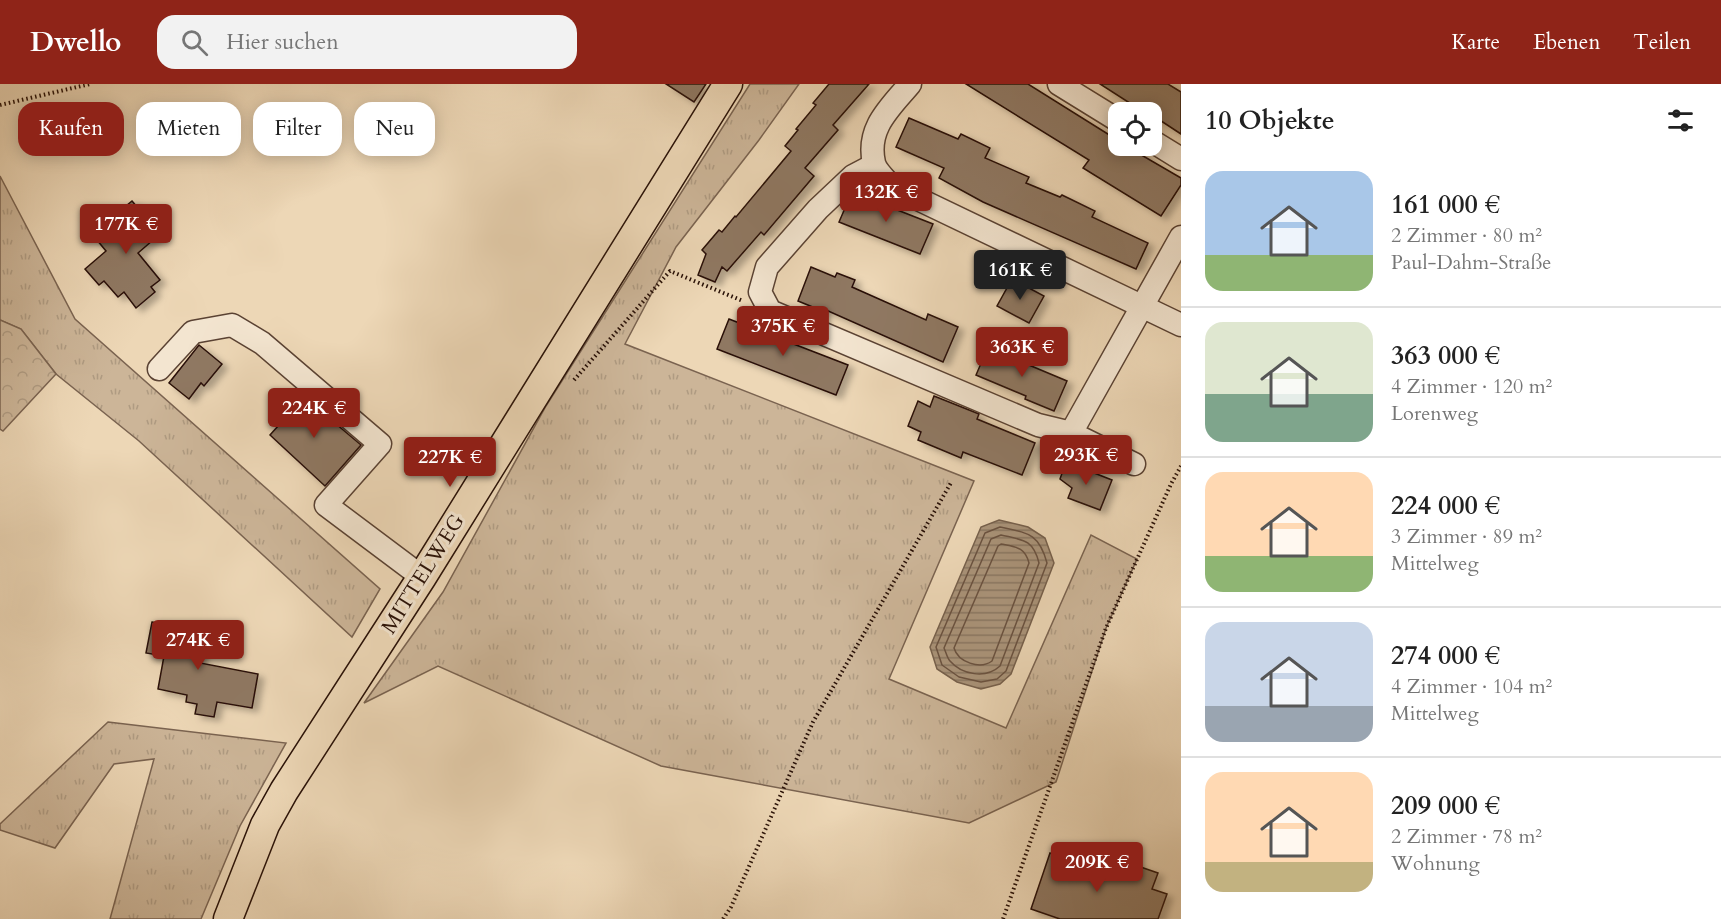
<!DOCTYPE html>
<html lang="de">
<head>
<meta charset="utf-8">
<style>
	body { margin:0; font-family:Cardo,serif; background:#f2f2f2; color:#222; height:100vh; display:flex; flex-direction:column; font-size:22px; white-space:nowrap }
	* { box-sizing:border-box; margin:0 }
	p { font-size:20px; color:#767676 }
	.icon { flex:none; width:33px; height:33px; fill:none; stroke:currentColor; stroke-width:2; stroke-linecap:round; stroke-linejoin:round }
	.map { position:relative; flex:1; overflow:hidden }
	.side { display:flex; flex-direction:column; background:#fff; width:540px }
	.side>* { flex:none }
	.hud { position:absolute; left:18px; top:18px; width:570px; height:54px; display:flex; gap:12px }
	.controls { position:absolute; left:1108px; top:18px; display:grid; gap:12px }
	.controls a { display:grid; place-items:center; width:54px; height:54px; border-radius:12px; background:#fff; box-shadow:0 3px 15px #0003; font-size:30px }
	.price { position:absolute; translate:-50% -51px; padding:0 14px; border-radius:6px; background:#8f2418; color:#fff; font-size:20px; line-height:39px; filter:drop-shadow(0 2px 3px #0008) }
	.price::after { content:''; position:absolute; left:50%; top:36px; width:18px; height:14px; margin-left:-9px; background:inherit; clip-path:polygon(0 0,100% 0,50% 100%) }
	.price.on { background:#222; color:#fff }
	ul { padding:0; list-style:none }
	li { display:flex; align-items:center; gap:18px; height:150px; padding:0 24px }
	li+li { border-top:2px solid #e0e0e0 }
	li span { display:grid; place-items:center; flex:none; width:168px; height:120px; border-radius:18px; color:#555 }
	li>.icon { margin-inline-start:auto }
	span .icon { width:72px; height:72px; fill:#fffc; stroke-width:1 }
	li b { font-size:26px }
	h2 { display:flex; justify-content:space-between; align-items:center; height:72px; padding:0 24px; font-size:26px }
	.pill { padding:0 21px; border-radius:18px; background:#fff; box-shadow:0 3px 15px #0003; font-size:21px; line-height:54px }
	.pill.on { background:#8f2418; color:#fff }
	header { display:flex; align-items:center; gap:36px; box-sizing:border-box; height:84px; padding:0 30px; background:#8f2418; color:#fff }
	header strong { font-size:28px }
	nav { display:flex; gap:33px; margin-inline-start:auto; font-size:21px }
	.search { width:420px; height:54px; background:#f2f2f2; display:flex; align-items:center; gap:15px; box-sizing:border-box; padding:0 21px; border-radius:18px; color:#767676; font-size:22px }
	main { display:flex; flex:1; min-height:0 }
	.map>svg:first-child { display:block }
</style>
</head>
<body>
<header>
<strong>Dwello</strong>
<div class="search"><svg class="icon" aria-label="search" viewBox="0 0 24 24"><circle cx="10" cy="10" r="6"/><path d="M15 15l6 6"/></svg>Hier suchen</div>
<nav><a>Karte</a><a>Ebenen</a><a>Teilen</a></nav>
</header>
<main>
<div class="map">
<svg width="1181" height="835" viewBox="0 0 1181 835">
	<defs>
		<pattern id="grass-tufts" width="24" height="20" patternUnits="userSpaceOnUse" patternTransform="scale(1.5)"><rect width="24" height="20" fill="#ccb598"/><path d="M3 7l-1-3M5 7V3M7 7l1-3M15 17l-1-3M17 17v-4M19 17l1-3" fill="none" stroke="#af9b82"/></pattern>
		<pattern id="forest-crowns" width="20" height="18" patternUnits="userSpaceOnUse" patternTransform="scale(1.5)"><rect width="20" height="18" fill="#ccb598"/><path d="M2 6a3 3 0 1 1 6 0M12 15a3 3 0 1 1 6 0" fill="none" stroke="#af9b82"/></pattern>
		<pattern id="water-rules" width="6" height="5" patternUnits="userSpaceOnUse" patternTransform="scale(1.5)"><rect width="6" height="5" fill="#aa947a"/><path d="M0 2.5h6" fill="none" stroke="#8a7762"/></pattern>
		<filter id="shadow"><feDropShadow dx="6" dy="4" stdDeviation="3" flood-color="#0004"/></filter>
	</defs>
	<rect width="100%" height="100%" fill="#edd7b6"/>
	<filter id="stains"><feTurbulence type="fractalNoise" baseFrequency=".00333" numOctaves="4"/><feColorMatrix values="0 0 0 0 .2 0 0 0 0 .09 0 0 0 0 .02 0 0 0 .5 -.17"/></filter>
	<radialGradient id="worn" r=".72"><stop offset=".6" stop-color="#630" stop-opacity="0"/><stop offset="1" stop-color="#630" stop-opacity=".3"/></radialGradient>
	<g fill="url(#grass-tufts)" stroke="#7a6350" stroke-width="1.5">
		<polygon points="750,0 799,0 759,56 676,163 625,260 974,397 889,595 1006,644 1091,451 1137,475 1106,544 1056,698 969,739 661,682 438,582 364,619 443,508 546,322"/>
		<polygon points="0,92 75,235 380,505 352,553 139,357 56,290 21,245 0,236"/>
		<polygon points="108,638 286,659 240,742 201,835 110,835 154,675 114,680 55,764 0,746 0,740"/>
	</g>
	<polygon fill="url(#forest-crowns)" stroke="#7a6350" stroke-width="1.5" points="0,236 21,245 56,290 3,347 0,345"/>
	<polygon fill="url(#water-rules)" stroke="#76604c" stroke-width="1.5" points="999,436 1028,443 1045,454 1054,479 1011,590 1000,600 981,605 957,598 937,585 930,563 981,443"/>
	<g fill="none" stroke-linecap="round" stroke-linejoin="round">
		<g stroke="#6a5240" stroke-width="1.5">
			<path d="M 1000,443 C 1028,449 1039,449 1047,479 L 1006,587 L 997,595 L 981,598 L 959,593 L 942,581 L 936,563 L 985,449 Z"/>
			<path d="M 1001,451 C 1023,456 1033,455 1039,479 L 1000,582 C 986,595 962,591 950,577 C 947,574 946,568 944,564 L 991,455 Z"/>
			<path d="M 1001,460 C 1016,463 1025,463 1029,479 L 992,577 C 980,586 958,578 954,564 L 998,462 Z"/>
		</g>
	</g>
	<g fill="#8f7862" stroke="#291107" stroke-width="1.5" filter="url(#shadow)">
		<polygon points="666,0 706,0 694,18"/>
		<polygon points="829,0 869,0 833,41 838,46 805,84 814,92 764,151 761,148 727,187 722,183 715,198 698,191 706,170 702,166 719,146 722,148 735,132 736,133 791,67 785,62 798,46 796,45 816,21 813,19"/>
		<polygon points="966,0 1028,0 1119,57 1119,62 1126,62 1181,94 1181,101 1161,132 1083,84 1089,76"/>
		<polygon points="1100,0 1168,0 1181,8 1181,50 1152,31 1152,28 1139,25"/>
		<polygon points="909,34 958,55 961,50 990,64 985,74 1029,93 1026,99 1060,113 1062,111 1095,127 1092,133 1148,159 1136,185 983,118 939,94 944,84 896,63"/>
		<polygon points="854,109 933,140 920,170 839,138 849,115"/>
		<polygon points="132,117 160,150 138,169 160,196 151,203 155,208 136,224 124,208 118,213 104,197 99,201 85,185 106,167 92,150"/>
		<polygon points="811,183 835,193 837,189 855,196 852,203 926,236 928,230 958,243 943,278 826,226 825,228 798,217"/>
		<polygon points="1012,195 1044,212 1029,239 997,222"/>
		<polygon points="729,235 848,281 836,311 717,265"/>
		<polygon points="199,261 222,280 204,302 201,299 189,315 169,299"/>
		<polygon points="989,261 1018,273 1017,276 1067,297 1054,327 1025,315 1026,312 976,291"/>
		<polygon points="297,307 361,361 325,402 270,351 287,332 280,326"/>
		<polygon points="934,312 979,330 977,335 1035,359 1022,391 963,368 961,374 918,356 921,348 908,342 918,317 930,323"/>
		<polygon points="1066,378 1112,396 1100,426 1068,414 1072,404 1060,395"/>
		<polygon points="152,538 206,548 200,579 258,590 252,624 217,618 214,633 195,630 197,620 186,618 187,611 158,605 164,572 146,569"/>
		<polygon points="1050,769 1124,794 1129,779 1158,789 1152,805 1167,810 1158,835 1060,835 1031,825"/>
	</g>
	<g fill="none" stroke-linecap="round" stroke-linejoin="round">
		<g stroke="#5a4233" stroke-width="25">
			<g id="minor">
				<path d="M 910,0 C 890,24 866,44 874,79 C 876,87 886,96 891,102 L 1181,241"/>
				<polyline points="1059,0 1119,37"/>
				<polyline points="1152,57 1181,75"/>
				<polyline points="874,81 853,92 818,125 767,183 760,208 770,227 1038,341 1071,349 1134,380"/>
				<polyline points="159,285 193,248 232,241 262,259 380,360 326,421 422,493"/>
				<polyline points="1071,349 1181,153"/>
			</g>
		</g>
		<g stroke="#291107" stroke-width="31">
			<polyline id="major" points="228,835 265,741 284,707 422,493 728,0"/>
		</g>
		<g stroke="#291107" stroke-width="4" stroke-dasharray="1.5 3" stroke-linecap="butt">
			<polyline points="0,21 90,0"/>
			<polyline points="574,296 670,187 743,217"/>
			<polyline points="723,835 731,823 813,638 952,397"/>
			<polyline points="1003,835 1106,544 1171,400 1181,382"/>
		</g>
		<use href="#minor" stroke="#f3e5d0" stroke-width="22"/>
		<use href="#major" stroke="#edd7b6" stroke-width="28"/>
	</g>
	<g text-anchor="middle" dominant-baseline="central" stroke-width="6" stroke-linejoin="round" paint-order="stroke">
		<g font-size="21" fill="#291107" stroke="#f3e5d0">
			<text transform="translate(423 490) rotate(-58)">MITTELWEG</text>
		</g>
	</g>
	<rect width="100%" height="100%" filter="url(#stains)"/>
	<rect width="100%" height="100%" fill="url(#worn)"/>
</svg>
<div class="controls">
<a><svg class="icon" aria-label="locate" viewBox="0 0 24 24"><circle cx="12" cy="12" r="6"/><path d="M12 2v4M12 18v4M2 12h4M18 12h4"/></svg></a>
</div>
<b class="price" style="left:886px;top:139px">132K €</b>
<b class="price" style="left:126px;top:171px">177K €</b>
<b class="price on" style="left:1020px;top:217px">161K €</b>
<b class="price" style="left:783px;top:273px">375K €</b>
<b class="price" style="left:1022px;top:294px">363K €</b>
<b class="price" style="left:314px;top:355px">224K €</b>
<b class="price" style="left:1086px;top:402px">293K €</b>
<b class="price" style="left:450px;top:404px">227K €</b>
<b class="price" style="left:198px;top:587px">274K €</b>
<b class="price" style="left:1097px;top:809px">209K €</b>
<div class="hud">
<a class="pill on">Kaufen</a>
<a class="pill">Mieten</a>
<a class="pill">Filter</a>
<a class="pill">Neu</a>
</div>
</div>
<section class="side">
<h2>10 Objekte<svg class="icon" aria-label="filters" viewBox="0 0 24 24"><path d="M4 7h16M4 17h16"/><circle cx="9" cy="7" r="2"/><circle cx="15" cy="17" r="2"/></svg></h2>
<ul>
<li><span style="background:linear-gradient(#a9c7e8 70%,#8fb573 0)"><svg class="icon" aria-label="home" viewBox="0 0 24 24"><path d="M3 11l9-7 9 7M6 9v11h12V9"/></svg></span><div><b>161 000 €</b><p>2 Zimmer · 80 m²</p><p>Paul-Dahm-Straße</p></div></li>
<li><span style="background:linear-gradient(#dfe7d0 60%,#7fa58c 0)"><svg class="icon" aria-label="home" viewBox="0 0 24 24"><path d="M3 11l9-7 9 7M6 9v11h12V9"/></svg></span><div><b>363 000 €</b><p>4 Zimmer · 120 m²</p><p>Lorenweg</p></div></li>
<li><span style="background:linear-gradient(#ffd9b3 70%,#8fb573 0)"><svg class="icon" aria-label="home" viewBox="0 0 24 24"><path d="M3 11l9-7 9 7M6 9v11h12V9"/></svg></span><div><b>224 000 €</b><p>3 Zimmer · 89 m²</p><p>Mittelweg</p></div></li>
<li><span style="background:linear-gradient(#c9d6e8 70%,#9aa5b1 0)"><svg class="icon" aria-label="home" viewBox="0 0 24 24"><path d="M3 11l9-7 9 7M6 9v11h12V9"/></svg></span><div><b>274 000 €</b><p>4 Zimmer · 104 m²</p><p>Mittelweg</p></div></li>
<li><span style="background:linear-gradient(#ffd9b3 75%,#c2b280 0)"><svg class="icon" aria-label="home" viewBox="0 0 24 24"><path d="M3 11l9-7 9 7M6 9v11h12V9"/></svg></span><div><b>209 000 €</b><p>2 Zimmer · 78 m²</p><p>Wohnung</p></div></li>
</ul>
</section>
</main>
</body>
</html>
